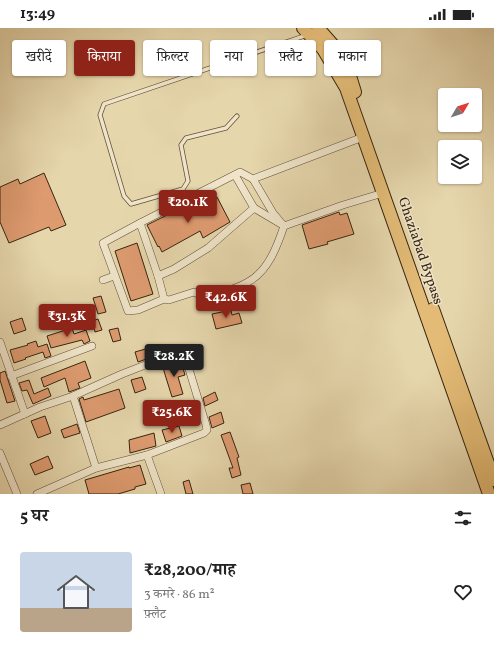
<!DOCTYPE html>
<html lang="hi">
<head>
<meta charset="utf-8">
<style>
	body { margin:0; font-family:Vollkorn,"Noto Serif Devanagari",serif; background:#f6f6f6; color:#222; height:100vh; display:flex; flex-direction:column; font-size:15px; white-space:nowrap }
	* { box-sizing:border-box; margin:0 }
	p { font-size:13px; color:#767676 }
	.icon { flex:none; width:22px; height:22px; fill:none; stroke:currentColor; stroke-width:2; stroke-linecap:round; stroke-linejoin:round }
	.map { position:relative; height:466px; overflow:hidden }
	.details { display:flex; flex-direction:column; background:#fff; flex:1 }
	.details>* { flex:none }
	.hud { position:absolute; left:12px; top:12px; width:470px; height:36px; display:flex; gap:8px }
	.needle { width:26px; rotate:51deg }
	.buttons { position:absolute; left:438px; top:60px; display:grid; gap:8px }
	.buttons a { display:grid; place-items:center; width:44px; height:44px; border-radius:4px; background:#fff; box-shadow:0 1px 3px #0004; font-size:20px }
	.price { position:absolute; translate:-50% -34px; padding:0 9px; border-radius:4px; background:#8f2418; color:#fff; font-size:13px; line-height:26px; filter:drop-shadow(0 1px 2px #0008) }
	.price::after { content:''; position:absolute; left:50%; top:24px; width:12px; height:9px; margin-left:-6px; background:inherit; clip-path:polygon(0 0,100% 0,50% 100%) }
	.price.active { background:#222; color:#fff }
	ul { padding:0; list-style:none }
	li { display:flex; align-items:center; gap:12px; height:100px; padding:0 20px }
	li span { display:grid; place-items:center; flex:none; width:112px; height:80px; border-radius:4px; color:#555 }
	li>.icon { margin-inline-start:auto }
	span .icon { width:48px; height:48px; fill:#fffc; stroke-width:1 }
	li b { font-size:17px }
	h2 { display:flex; justify-content:space-between; align-items:center; height:48px; padding:0 20px; font-size:17px }
	.pill { padding:0 14px; border-radius:4px; background:#fff; box-shadow:0 1px 3px #0004; font-size:14px; line-height:36px }
	.pill.active { background:#8f2418; color:#fff }
	.status { display:flex; justify-content:space-between; align-items:center; height:28px; padding:0 20px; background:#fff; direction:ltr }
	.status svg { height:11px; fill:currentColor }
	.map>svg:first-child { display:block }
</style>
</head>
<body>
<div class="status"><b>13:49</b><svg viewBox="0 0 49 12"><path d="M0 12V9h3v3zM5 12V6h3v6zM10 12V3h3v9zM15 12V0h3v12zM26 1h20v11H26zM47 4h2v5h-2z"/></svg></div>
<div class="map">
<svg width="494" height="466" viewBox="0 0 494 466">
	<rect width="100%" height="100%" fill="#e6d6ac"/>
	<filter id="stains"><feTurbulence type="fractalNoise" baseFrequency=".005" numOctaves="4"/><feColorMatrix values="0 0 0 0 .2 0 0 0 0 .09 0 0 0 0 .02 0 0 0 .5 -.17"/></filter>
	<radialGradient id="worn" r=".72"><stop offset=".6" stop-color="#630" stop-opacity="0"/><stop offset="1" stop-color="#630" stop-opacity=".3"/></radialGradient>
	<g fill="#de9b70" stroke="#362511">
		<polygon points="44,145 66,197 51,203 49,199 9,215 0,194 0,159 18,151 20,156"/>
		<polygon points="217,169 230,194 203,210 200,203 162,224 159,218 158,219 147,197 181,180 184,187"/>
		<polygon points="339,184 340,187 347,185 354,206 327,214 328,216 309,221 302,197"/>
		<polygon points="137,215 153,266 131,273 115,223"/>
		<polygon points="101,268 106,284 98,286 93,270"/>
		<polygon points="231,282 232,287 239,285 242,295 216,301 212,286"/>
		<polygon points="22,290 26,302 14,306 10,294"/>
		<polygon points="98,291 102,302 95,304 92,293"/>
		<polygon points="72,300 74,306 86,302 90,313 84,316 82,312 51,320 47,308"/>
		<polygon points="118,300 121,312 113,314 109,302"/>
		<polygon points="36,313 38,319 47,316 51,328 45,330 43,324 25,330 26,331 14,335 10,322 28,317 27,316"/>
		<polygon points="149,320 152,329 138,334 135,324"/>
		<polygon points="85,333 91,350 78,355 80,360 69,364 65,350 44,359 41,350"/>
		<polygon points="181,334 185,347 178,349 183,366 172,369 163,340"/>
		<polygon points="5,343 15,373 7,375 0,352 0,345"/>
		<polygon points="142,349 146,361 135,365 131,352"/>
		<polygon points="29,352 34,366 48,360 51,368 33,376 27,362 22,363 19,355"/>
		<polygon points="119,361 125,380 86,394 79,371 83,369 84,372"/>
		<polygon points="215,364 218,372 205,378 203,370"/>
		<polygon points="221,384 224,395 212,400 209,389"/>
		<polygon points="45,388 51,405 38,410 31,393"/>
		<polygon points="77,396 80,405 64,410 61,402"/>
		<polygon points="179,398 182,408 166,414 162,402"/>
		<polygon points="230,404 239,429 237,430 241,447 232,450 229,440 233,440 221,407"/>
		<polygon points="154,405 156,418 130,425 129,412"/>
		<polygon points="48,428 53,440 35,447 30,436"/>
		<polygon points="140,437 146,456 135,459 135,461 118,466 89,466 85,452 129,439 129,440"/>
		<polygon points="189,452 193,466 186,466 183,454"/>
		<polygon points="250,455 253,466 243,466 241,457"/>
	</g>
	<g fill="none" stroke-linecap="round" stroke-linejoin="round">
		<g stroke="#625138" stroke-width="5">
			<polyline id="lane" points="237,88 226,100 186,110 181,117 188,153 183,161 131,176 124,168 100,87 104,76 307,7"/>
		</g>
		<g stroke="#625138" stroke-width="8">
			<g id="street">
				<path d="M 240,144 L 253,151 L 273,185 L 284,198 C 277,219 268,243 248,254 C 235,262 219,265 205,270 L 194,264 L 169,272 L 164,271 L 158,248 L 140,195 Z"/>
				<polyline points="253,151 363,109"/>
				<polyline points="254,180 281,196"/>
				<polyline points="140,195 103,215 128,283 138,282 164,271"/>
				<polyline points="284,198 343,177 383,165"/>
				<polyline points="158,248 174,241 208,220 254,180 235,147"/>
				<polyline points="103,252 114,248"/>
				<polyline points="0,314 25,386"/>
				<polyline points="11,348 92,318"/>
				<polyline points="73,368 96,440"/>
				<polyline points="0,397 40,379 73,368 122,346 176,325 182,325 185,328 206,397 207,402 204,405 147,427 96,440 37,466"/>
				<polyline points="0,425 17,466"/>
				<polyline points="147,427 161,466"/>
			</g>
		</g>
		<g stroke="#362511" stroke-width="14">
			<g id="highway">
				<polyline points="303,0 323,21 346,60 489,466"/>
				<polyline points="318,0 333,17 351,51 355,64"/>
				<polyline points="433,281 494,452"/>
			</g>
		</g>
		<use href="#lane" stroke="#efe4c9" stroke-width="3.5"/>
		<use href="#street" stroke="#efe4c9" stroke-width="7"/>
		<use href="#highway" stroke="#e3bb76" stroke-width="12"/>
	</g>
	<g text-anchor="middle" dominant-baseline="central" stroke-width="3" stroke-linejoin="round" paint-order="stroke">
		<g font-size="14" fill="#362511" stroke="#efe4c9">
			<text transform="translate(420 223) rotate(71)">Ghaziabad Bypass</text>
		</g>
	</g>
	<rect width="100%" height="100%" filter="url(#stains)"/>
	<rect width="100%" height="100%" fill="url(#worn)"/>
</svg>
<div class="buttons">
<a><svg class="needle" viewBox="-14 -14 28 28"><path d="M0-13l5 13h-10z" fill="#e53935"/><path d="M0 13l5-13h-10z" fill="#767676"/></svg></a>
<a><svg class="icon" aria-label="layers" viewBox="0 0 24 24"><path d="M12 4l9 5-9 5-9-5zM3 14l9 5 9-5"/></svg></a>
</div>
<b class="price" style="left:188px;top:196px">₹20.1K</b>
<b class="price" style="left:226px;top:291px">₹42.6K</b>
<b class="price" style="left:67px;top:310px">₹31.3K</b>
<b class="price active" style="left:174px;top:350px">₹28.2K</b>
<b class="price" style="left:172px;top:406px">₹25.6K</b>
<div class="hud">
<a class="pill">खरीदें</a>
<a class="pill active">किराया</a>
<a class="pill">फ़िल्टर</a>
<a class="pill">नया</a>
<a class="pill">फ़्लैट</a>
<a class="pill">मकान</a>
</div>
</div>
<section class="details">
<h2>5 घर<svg class="icon" aria-label="filters" viewBox="0 0 24 24"><path d="M4 7h16M4 17h16"/><circle cx="9" cy="7" r="2"/><circle cx="15" cy="17" r="2"/></svg></h2>
<ul>
<li><span style="background:linear-gradient(#c9d6e8 70%,#b9a48a 0)"><svg class="icon" aria-label="home" viewBox="0 0 24 24"><path d="M3 11l9-7 9 7M6 9v11h12V9"/></svg></span><div><b>₹28,200/माह</b><p>3 कमरे · 86 m²</p><p>फ़्लैट</p></div><svg class="icon" aria-label="heart" viewBox="0 0 24 24"><path d="M12 20l-8-8c-3-5 5-10 8-4 3-6 11-1 8 4z"/></svg></li>
</ul>
</section>
</body>
</html>
